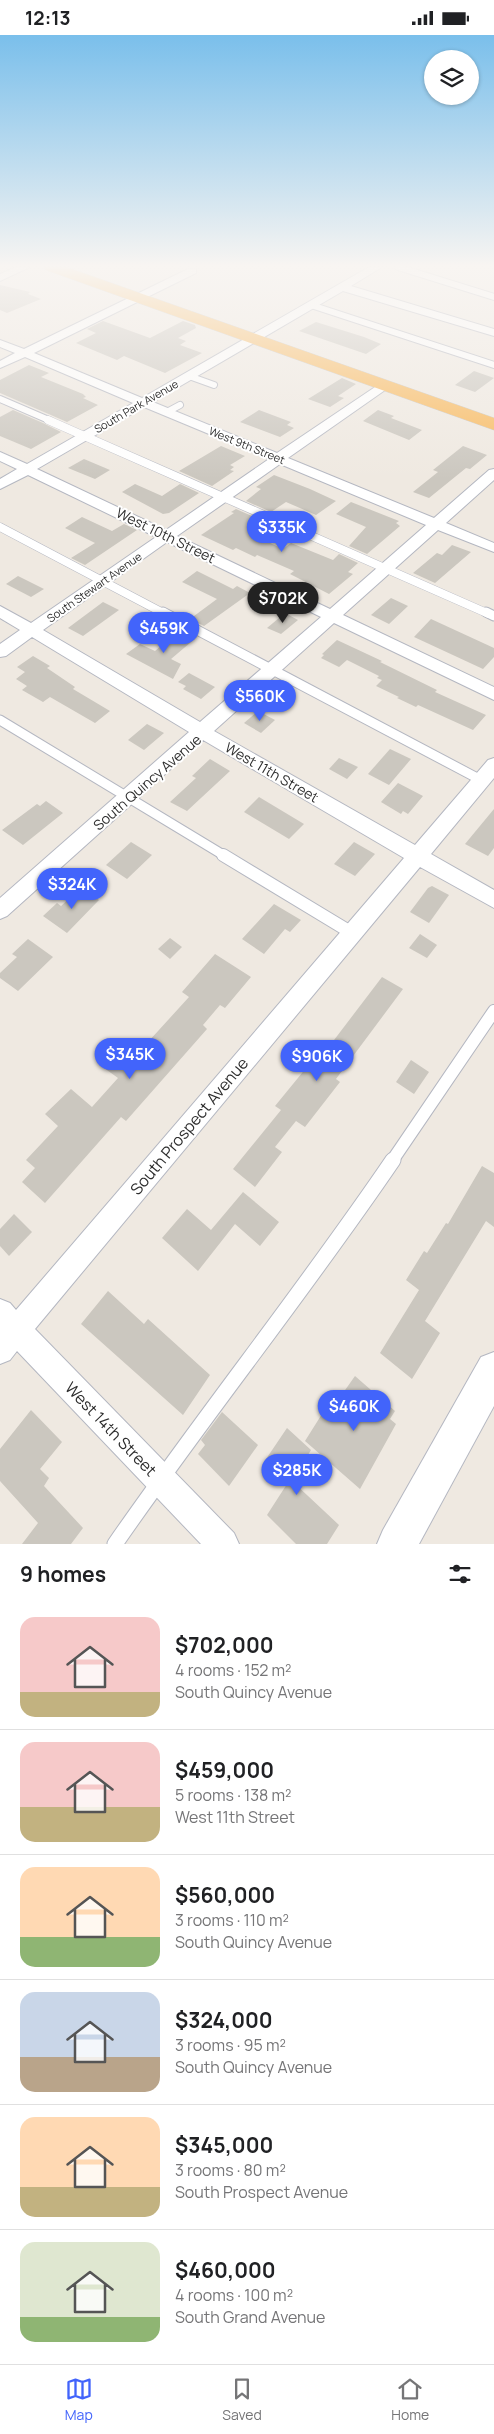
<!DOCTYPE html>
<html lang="en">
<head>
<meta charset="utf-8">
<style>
	body { margin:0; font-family:Manrope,sans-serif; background:#f6f6f6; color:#202124; height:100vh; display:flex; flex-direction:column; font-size:19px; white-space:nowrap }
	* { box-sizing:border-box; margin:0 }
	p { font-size:16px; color:#757577 }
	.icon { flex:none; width:28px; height:28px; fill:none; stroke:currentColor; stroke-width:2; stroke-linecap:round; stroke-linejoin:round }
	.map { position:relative; height:1509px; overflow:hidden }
	.panel { display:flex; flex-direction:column; background:#fff; flex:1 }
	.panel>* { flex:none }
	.buttons { position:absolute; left:424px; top:15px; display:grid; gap:10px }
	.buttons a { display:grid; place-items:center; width:55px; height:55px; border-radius:50%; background:#fff; box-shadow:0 1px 4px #0004; font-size:25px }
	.price { position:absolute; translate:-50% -42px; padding:0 11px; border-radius:18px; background:#4264fb; color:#fff; font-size:16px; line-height:32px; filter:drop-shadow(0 1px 2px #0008) }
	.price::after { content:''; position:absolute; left:50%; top:30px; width:15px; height:11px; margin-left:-8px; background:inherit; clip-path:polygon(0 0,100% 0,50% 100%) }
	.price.selected { background:#222; color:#fff }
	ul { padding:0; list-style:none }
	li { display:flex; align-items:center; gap:15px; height:125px; padding:0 20px }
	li+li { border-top:1px solid #e0e0e0 }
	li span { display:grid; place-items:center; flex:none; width:140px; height:100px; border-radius:15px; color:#555 }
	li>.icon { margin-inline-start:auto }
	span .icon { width:60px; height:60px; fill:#fffc; stroke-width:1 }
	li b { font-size:21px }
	h2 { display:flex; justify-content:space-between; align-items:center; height:60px; padding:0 20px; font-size:21px }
	.status { display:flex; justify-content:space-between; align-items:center; height:35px; padding:0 25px; background:#fff; direction:ltr }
	.status svg { height:14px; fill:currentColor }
	.dock { display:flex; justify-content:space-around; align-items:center; height:70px; border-top:1px solid #e0e0e0; background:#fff; font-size:14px; color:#757577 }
	.dock a { display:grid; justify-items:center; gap:2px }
	.dock .selected { color:#4264fb }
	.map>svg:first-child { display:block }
</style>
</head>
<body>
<div class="status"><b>12:13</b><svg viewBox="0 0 49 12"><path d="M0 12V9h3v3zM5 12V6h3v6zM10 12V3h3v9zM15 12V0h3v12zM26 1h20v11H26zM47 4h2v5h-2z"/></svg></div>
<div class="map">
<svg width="494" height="1509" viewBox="0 0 494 1509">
	<rect width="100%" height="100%" fill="#efe9e1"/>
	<g fill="#cbc7bf">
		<polygon points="0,250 30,257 28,259 41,264 7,278 0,275"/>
		<polygon points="103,286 150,303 183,286 195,290 196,293 178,303 186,306 180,310 202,318 165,338 124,321 117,325 76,308 96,298 87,294"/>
		<polygon points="316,287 364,302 381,309 366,319 299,296"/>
		<polygon points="29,330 49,338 41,342 83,359 86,362 83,363 98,370 67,387 0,358 0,345"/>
		<polygon points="474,336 494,343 475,357 455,350"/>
		<polygon points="342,343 356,349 338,361 344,363 330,372 308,364"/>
		<polygon points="13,375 43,388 61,397 31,414 0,401 0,382"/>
		<polygon points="259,375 291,387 287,390 294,393 280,402 240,387"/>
		<polygon points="378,375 394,381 391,383 422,395 409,405 363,386"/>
		<polygon points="221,411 245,421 230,430 234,432 230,435 234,436 212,451 179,436"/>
		<polygon points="463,411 487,420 470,434 466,433 429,463 413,457 438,437 433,435"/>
		<polygon points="84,424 110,435 95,444 68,433"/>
		<polygon points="274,440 310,454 336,466 316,480 286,467 271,477 246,466 261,454 256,452"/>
		<polygon points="135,449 162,461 180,449 199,458 169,478 163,479 122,457"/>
		<polygon points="351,467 399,486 396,488 400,491 367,519 349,511 366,492 336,479"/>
		<polygon points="236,474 261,485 252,491 261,494 253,500 283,514 291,508 333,525 339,519 358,528 348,537 353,539 329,559 290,539 294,536 257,520 255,522 236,513 233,515 201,500 234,478 231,477"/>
		<polygon points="82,482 112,496 124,489 137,495 85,530 71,523 95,508 65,493"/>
		<polygon points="452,510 471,517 435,548 413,538 437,518 442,520"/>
		<polygon points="197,536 233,554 237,551 250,558 204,591 190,584 217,564 182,547"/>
		<polygon points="18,541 44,554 31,562 6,549"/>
		<polygon points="391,563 408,571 389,589 371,580"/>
		<polygon points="103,567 119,575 83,601 68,593"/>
		<polygon points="285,578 298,585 281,599 267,593"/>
		<polygon points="431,584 494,613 494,622 483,634 414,602"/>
		<polygon points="181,594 197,602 171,624 181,629 173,644 126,619 140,609 155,616"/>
		<polygon points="337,605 382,626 380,627 437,655 435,657 486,680 473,695 418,670 416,672 397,663 399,662 376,651 382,645 377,643 379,641 347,625 339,632 321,623 324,620 322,619"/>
		<polygon points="33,621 50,631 47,633 75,652 73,654 110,676 95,688 50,662 43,667 22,655 27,651 16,644 25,637 17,632"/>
		<polygon points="189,638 215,652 201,664 183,654 186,651 178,647"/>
		<polygon points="258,676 275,685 261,698 244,688"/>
		<polygon points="147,689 164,698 144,715 128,705"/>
		<polygon points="390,714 411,724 389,750 368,739"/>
		<polygon points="339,723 358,732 347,744 329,734"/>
		<polygon points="210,724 230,736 187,776 170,767 196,743 192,741"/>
		<polygon points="398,748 423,761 408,779 403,776 401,779 381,767"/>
		<polygon points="259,762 304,789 289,804 244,777"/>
		<polygon points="46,766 63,778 23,810 2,795 37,769 40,771"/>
		<polygon points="494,774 494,813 488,821 465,809"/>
		<polygon points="131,807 152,820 127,844 106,830"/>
		<polygon points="354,807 375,819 355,841 334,829"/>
		<polygon points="432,851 449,860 429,888 410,877 428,853"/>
		<polygon points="82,852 99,865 67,898 43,881 57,868 61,871"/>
		<polygon points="274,869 301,885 290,897 285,894 264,919 242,904"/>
		<polygon points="420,899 437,910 427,923 409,913"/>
		<polygon points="170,903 182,912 170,924 158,914"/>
		<polygon points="28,904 53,922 18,956 0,943 0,938 17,922 12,919"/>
		<polygon points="215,919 251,942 225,973 220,970 203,990 207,994 126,1086 121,1082 45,1168 22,1147 35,1133 26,1125 58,1091 45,1079 71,1054 92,1072 118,1043 100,1030 112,1017 128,1029 189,962 182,957"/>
		<polygon points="382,942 403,954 336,1044 340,1047 305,1092 296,1086 275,1112 282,1117 255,1152 233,1134 281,1075 275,1071 311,1027 315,1030"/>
		<polygon points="411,1025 429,1037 414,1059 396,1047"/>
		<polygon points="482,1131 494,1138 494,1192 486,1186 425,1286 440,1298 412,1344 380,1318 419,1255 406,1245 424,1216 427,1218 446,1188 448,1189"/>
		<polygon points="243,1157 279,1187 260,1211 235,1189 198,1236 162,1203 187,1174 211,1195"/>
		<polygon points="14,1179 32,1197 9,1221 0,1211 0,1194"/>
		<polygon points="108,1256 144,1289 148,1284 210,1340 183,1380 81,1289"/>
		<polygon points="355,1341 395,1376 390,1384 396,1389 360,1454 305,1406 327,1371 331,1375"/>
		<polygon points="31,1375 62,1407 40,1434 49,1443 44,1451 83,1493 71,1509 22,1509 38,1488 0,1446 0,1414"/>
		<polygon points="222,1377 258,1410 229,1451 198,1419 205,1410 201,1405"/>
		<polygon points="287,1393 311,1415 292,1446 339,1490 327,1509 296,1509 267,1480 287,1449 264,1427"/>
	</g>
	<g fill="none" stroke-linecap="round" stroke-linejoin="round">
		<g stroke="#b4b7c1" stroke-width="8">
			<g id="service-far4">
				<polyline points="398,232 494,262"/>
				<polyline points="311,270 494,330"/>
				<polyline points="189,341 214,350"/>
				<polyline points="0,364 51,386"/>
				<polyline points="167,377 180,370"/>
			</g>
		</g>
		<g stroke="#b4b7c1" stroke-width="9">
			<g id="service-far3">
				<polyline points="48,385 489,579"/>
				<polyline points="0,492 165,579"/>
			</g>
		</g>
		<g stroke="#b4b7c1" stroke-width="11">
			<g id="service-far2">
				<polyline points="163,577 481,745"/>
				<polyline points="486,577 494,581"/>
				<polyline points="0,685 225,821"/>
			</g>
		</g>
		<g stroke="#b4b7c1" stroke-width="14">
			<g id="service-far1">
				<polyline points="223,820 352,898"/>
				<polyline points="392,1126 494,976"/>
			</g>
		</g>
		<g stroke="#b4b7c1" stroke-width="17">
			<path id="service" d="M 115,1509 C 205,1379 304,1256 393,1125"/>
		</g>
		<g stroke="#b4b7c1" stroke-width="2">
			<g id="minor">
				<polygon points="16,232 30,232 0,246 0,239"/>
				<path d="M 369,232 L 382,232 L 351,251 L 494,294 L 494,301 L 343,256 L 153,367 L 277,418 L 384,346 L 390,350 L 388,353 L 288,423 L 434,483 L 489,435 L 494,434 L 494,445 L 446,488 L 494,508 L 494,517 L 438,495 L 343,580 L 494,652 L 494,665 L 334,588 L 214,696 L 415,810 L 488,725 L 494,723 L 494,743 L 431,819 L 494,855 L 494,873 L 420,832 L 35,1294 L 234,1498 L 239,1509 L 201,1509 L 17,1316 L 10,1325 L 0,1329 L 0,1264 L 10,1268 L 16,1275 L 404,823 L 203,705 L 7,881 L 0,884 L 0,863 L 189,697 L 32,602 L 6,621 L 0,622 L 0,609 L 20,595 L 0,583 L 0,571 L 31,588 L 156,502 L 28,440 L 0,454 L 0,444 L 17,434 L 0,426 L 0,417 L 27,429 L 133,368 L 25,322 L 0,333 L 0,326 L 15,318 L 0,312 L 0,305 L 24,314 L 188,234 L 196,234 L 196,238 L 34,318 L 142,363 ZM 144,372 L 269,424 L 166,495 L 37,434 ZM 280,429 L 426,490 L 330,574 L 177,501 ZM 167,507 L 321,582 L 200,687 L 43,595 Z"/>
			</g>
		</g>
		<g stroke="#b4b7c1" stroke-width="2">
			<polygon id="tertiary" points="494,1317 494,1371 419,1509 377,1509 383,1495 481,1322"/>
		</g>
		<g stroke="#c9c9c9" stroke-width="1">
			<polygon id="trunk" points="44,232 66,232 494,383 494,395 46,235"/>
		</g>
		<use href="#service-far4" stroke="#fff" stroke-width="6"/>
		<use href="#service-far3" stroke="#fff" stroke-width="8"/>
		<use href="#service-far2" stroke="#fff" stroke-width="9"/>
		<use href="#service-far1" stroke="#fff" stroke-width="12"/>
		<use href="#service" stroke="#fff" stroke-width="15"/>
		<use href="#minor" fill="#fff" fill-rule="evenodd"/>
		<use href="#tertiary" fill="#fff" fill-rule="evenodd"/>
		<use href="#trunk" fill="#f8ba60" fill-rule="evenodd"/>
	</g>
	<linearGradient id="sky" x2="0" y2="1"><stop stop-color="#7abfeb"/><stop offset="0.52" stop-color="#f8f5f2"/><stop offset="1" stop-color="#f8f5f2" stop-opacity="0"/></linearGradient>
	<rect width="494" height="444" fill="url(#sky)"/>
	<g text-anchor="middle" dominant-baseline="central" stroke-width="4" stroke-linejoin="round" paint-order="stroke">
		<g font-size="11" fill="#2e2e2e" stroke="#fff">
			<text transform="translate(136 371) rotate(-30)">South Park Avenue</text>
			<text transform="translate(247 410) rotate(22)">West 9th Street</text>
			<text transform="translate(94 552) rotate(-35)">South Stewart Avenue</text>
		</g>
		<g font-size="14" fill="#2e2e2e" stroke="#fff">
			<text transform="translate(166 500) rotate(26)">West 10th Street</text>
			<text transform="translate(272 737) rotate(30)">West 11th Street</text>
			<text transform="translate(147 747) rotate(-41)">South Quincy Avenue</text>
		</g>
		<g font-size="16" fill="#2e2e2e" stroke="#fff">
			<text transform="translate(189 1091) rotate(-50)">South Prospect Avenue</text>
			<text transform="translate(111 1394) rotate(46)">West 14th Street</text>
		</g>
	</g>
</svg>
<div class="buttons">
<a><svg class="icon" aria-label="layers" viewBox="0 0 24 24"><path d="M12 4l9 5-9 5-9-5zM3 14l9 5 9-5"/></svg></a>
</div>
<b class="price" style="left:282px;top:518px">$335K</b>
<b class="price selected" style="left:283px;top:589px">$702K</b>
<b class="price" style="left:164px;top:619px">$459K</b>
<b class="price" style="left:260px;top:687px">$560K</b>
<b class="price" style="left:72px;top:875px">$324K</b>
<b class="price" style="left:130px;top:1045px">$345K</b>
<b class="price" style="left:317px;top:1047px">$906K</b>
<b class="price" style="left:354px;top:1397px">$460K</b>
<b class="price" style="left:297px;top:1461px">$285K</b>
</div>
<section class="panel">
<h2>9 homes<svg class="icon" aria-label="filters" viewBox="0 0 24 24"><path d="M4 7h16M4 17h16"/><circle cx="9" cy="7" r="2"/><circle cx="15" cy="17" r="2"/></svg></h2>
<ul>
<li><span style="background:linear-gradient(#f6c9c9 75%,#c2b280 0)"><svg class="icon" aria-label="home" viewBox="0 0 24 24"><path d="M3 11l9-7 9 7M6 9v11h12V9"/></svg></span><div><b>$702,000</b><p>4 rooms · 152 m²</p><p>South Quincy Avenue</p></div></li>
<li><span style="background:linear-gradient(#f6c9c9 65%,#c2b280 0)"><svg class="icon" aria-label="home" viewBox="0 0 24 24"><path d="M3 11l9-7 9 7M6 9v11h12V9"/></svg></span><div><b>$459,000</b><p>5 rooms · 138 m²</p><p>West 11th Street</p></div></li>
<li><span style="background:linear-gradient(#ffd9b3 70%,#8fb573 0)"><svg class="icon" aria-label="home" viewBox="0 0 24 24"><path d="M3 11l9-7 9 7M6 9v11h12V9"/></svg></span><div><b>$560,000</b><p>3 rooms · 110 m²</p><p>South Quincy Avenue</p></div></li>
<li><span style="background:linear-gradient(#c9d6e8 65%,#b9a48a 0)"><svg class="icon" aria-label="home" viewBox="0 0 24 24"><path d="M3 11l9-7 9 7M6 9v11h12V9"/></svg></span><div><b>$324,000</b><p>3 rooms · 95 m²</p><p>South Quincy Avenue</p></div></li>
<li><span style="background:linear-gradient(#ffd9b3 70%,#c2b280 0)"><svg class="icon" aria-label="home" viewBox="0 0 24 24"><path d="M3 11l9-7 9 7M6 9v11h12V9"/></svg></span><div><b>$345,000</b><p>3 rooms · 80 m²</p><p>South Prospect Avenue</p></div></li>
<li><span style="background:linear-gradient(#dfe7d0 75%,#8fb573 0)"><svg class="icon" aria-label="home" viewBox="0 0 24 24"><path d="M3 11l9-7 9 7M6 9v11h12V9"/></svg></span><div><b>$460,000</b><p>4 rooms · 100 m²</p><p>South Grand Avenue</p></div></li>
</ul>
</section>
<nav class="dock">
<a class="selected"><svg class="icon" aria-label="map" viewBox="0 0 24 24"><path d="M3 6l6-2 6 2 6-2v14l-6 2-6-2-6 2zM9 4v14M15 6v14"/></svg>Map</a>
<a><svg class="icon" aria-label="saved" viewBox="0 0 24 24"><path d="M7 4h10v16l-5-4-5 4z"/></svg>Saved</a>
<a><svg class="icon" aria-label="home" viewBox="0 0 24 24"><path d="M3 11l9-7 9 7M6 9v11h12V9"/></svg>Home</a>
</nav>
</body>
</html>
